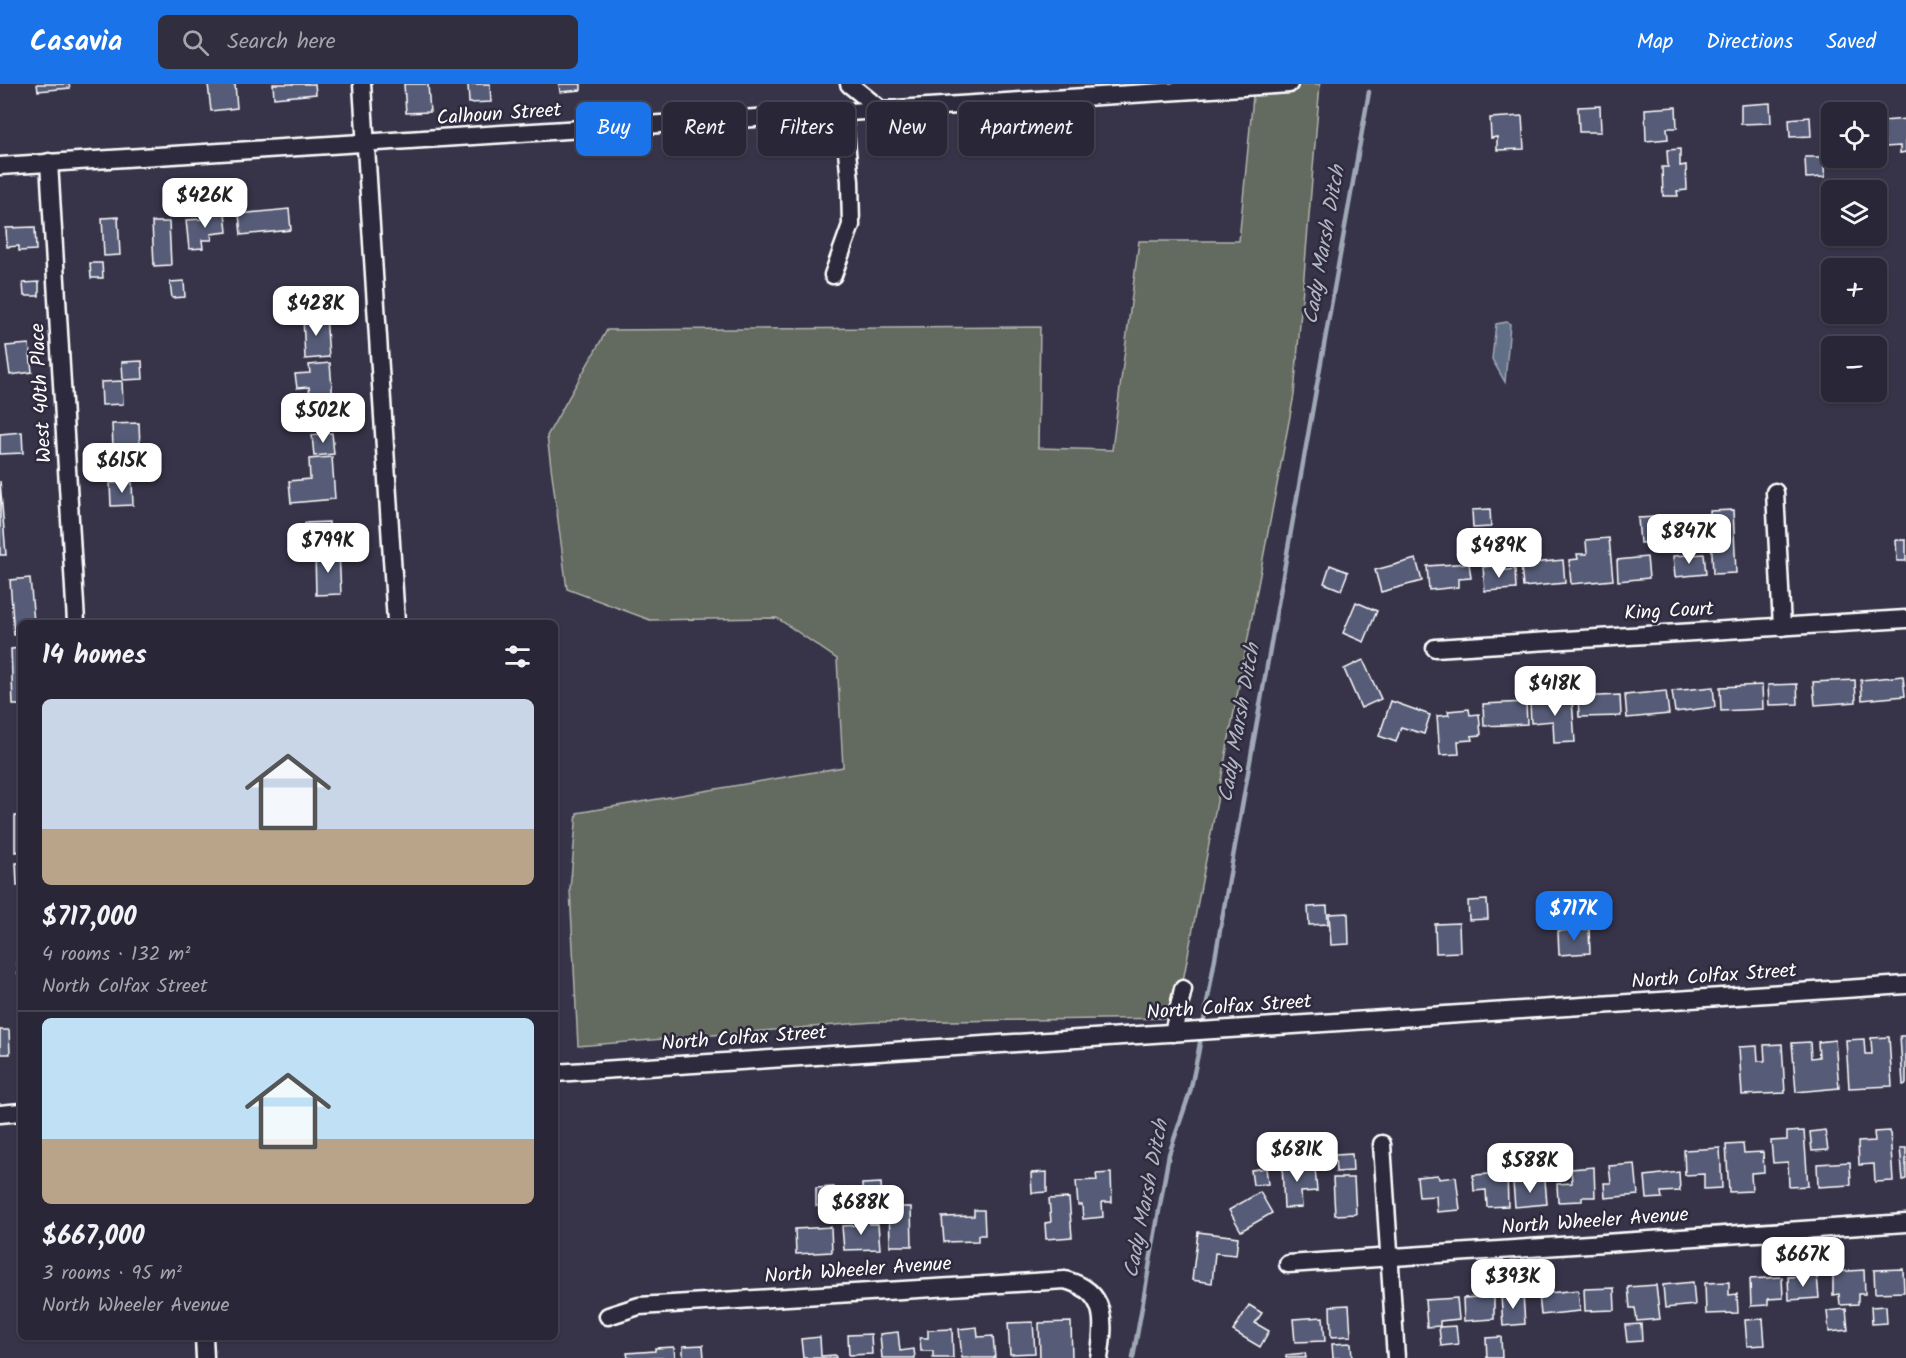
<!DOCTYPE html>
<html lang="en">
<head>
<meta charset="utf-8">
<style>
	body { margin:0; font-family:Kalam,sans-serif; background:#312f3f; color:#f1f3f6; height:100vh; display:flex; flex-direction:column; font-size:22px; white-space:nowrap }
	* { box-sizing:border-box; margin:0 }
	p { font-size:20px; color:#a5a5ad }
	.icon { flex:none; width:33px; height:33px; fill:none; stroke:currentColor; stroke-width:2; stroke-linecap:round; stroke-linejoin:round }
	.map { position:relative; flex:1; overflow:hidden }
	.details { position:absolute; left:18px; top:536px; width:540px; height:720px; display:flex; flex-direction:column; background:#292737; border-radius:9px; box-shadow:0 2px 4px #0004,0 0 0 2px #454452 }
	.details>* { flex:none }
	.top-card { position:absolute; left:576px; top:18px; width:570px; height:54px; display:flex; gap:12px }
	.tools { position:absolute; left:1821px; top:18px; display:grid; gap:12px }
	.tools a { display:grid; place-items:center; width:66px; height:66px; border-radius:9px; background:#292737; box-shadow:0 2px 4px #0004,0 0 0 2px #454452; font-size:30px }
	.price { position:absolute; translate:-50% -51px; padding:0 14px; border-radius:12px; background:#fff; color:#222; font-size:20px; line-height:39px; filter:drop-shadow(0 2px 3px #0008) }
	.price::after { content:''; position:absolute; left:50%; top:36px; width:18px; height:14px; margin-left:-9px; background:inherit; clip-path:polygon(0 0,100% 0,50% 100%) }
	.price.current { background:#1a73e8; color:#fff }
	ul { padding:0; list-style:none }
	li { display:grid; align-content:center; gap:12px; height:318px; padding:0 24px }
	li+li { border-top:2px solid #454452 }
	li span { display:grid; place-items:center; height:186px; border-radius:9px; color:#555 }
	li>.icon { margin-inline-start:auto }
	span .icon { width:108px; height:108px; fill:#fffc; stroke-width:1 }
	li b { font-size:26px }
	h2 { display:flex; justify-content:space-between; align-items:center; height:72px; padding:0 24px; font-size:26px }
	.pill { padding:0 21px; border-radius:9px; background:#292737; box-shadow:0 2px 4px #0004,0 0 0 2px #454452; font-size:21px; line-height:54px }
	.pill.current { background:#1a73e8; color:#fff }
	header { display:flex; align-items:center; gap:36px; box-sizing:border-box; height:84px; padding:0 30px; background:#1a73e8; color:#fff }
	header strong { font-size:28px }
	nav { display:flex; gap:33px; margin-inline-start:auto; font-size:21px }
	.search { width:420px; height:54px; background:#312f3f; display:flex; align-items:center; gap:15px; box-sizing:border-box; padding:0 21px; border-radius:9px; color:#a5a5ad; font-size:22px }
	.map>svg:first-child { display:block }
</style>
</head>
<body>
<header>
<strong>Casavia</strong>
<div class="search"><svg class="icon" aria-label="search" viewBox="0 0 24 24"><circle cx="10" cy="10" r="6"/><path d="M15 15l6 6"/></svg>Search here</div>
<nav><a>Map</a><a>Directions</a><a>Saved</a></nav>
</header>
<div class="map">
<svg width="1906" height="1274" viewBox="0 0 1906 1274">
	<rect width="100%" height="100%" fill="#373449"/>
	<filter id="ink" filterUnits="userSpaceOnUse"><feTurbulence type="fractalNoise" baseFrequency=".0167" numOctaves="2"/><feDisplacementMap in="SourceGraphic" scale="12" xChannelSelector="R" yChannelSelector="G"/><feConvolveMatrix kernelMatrix="1 2 1 2 8 2 1 2 1" color-interpolation-filters="sRGB"/></filter>
	<g filter="url(#ink)">
		<polygon fill="#636a5e" stroke="#b1b4ae" stroke-width="1.5" points="1289,0 1320,0 1294,311 1176,934 873,938 578,962 570,805 577,729 843,683 837,575 777,534 650,536 567,505 547,352 607,246 1040,243 1038,364 1112,366 1139,157 1239,157 1254,2"/>
		<polygon fill="#616e86" stroke="#a0a8b6" stroke-width="1.5" points="1507,238 1510,240 1505,298 1492,275 1496,240"/>
		<g fill="none" stroke-linecap="round" stroke-linejoin="round">
			<polyline stroke="#a0a8b6" stroke-width="4.5" points="1133,1274 1169,1070 1190,1008 1198,970 1369,8"/>
		</g>
		<g fill="#565b77" stroke="#fff" stroke-width="1.5">
			<polygon points="37,0 69,0 70,4 38,7"/>
			<polygon points="208,0 235,0 237,24 211,27"/>
			<polygon points="273,0 315,0 316,10 274,14"/>
			<polygon points="404,0 428,0 430,28 406,29"/>
			<polygon points="468,0 490,0 491,18 469,19"/>
			<polygon points="559,0 581,0 581,6 560,8"/>
			<polygon points="1770,19 1771,39 1741,40 1741,21"/>
			<polygon points="1852,19 1853,28 1832,28 1832,34 1823,35 1822,22"/>
			<polygon points="1600,22 1601,48 1579,48 1578,23"/>
			<polygon points="1676,23 1677,44 1667,44 1668,55 1646,57 1645,25"/>
			<polygon points="1522,32 1524,65 1497,66 1497,53 1491,54 1490,34"/>
			<polygon points="1810,33 1811,52 1790,53 1789,35"/>
			<polygon points="1906,35 1906,68 1900,69 1900,62 1885,63 1883,37"/>
			<polygon points="1680,65 1680,82 1686,81 1687,106 1677,107 1678,112 1663,112 1662,83 1668,83 1667,66"/>
			<polygon points="1805,73 1823,73 1825,93 1806,94"/>
			<polygon points="289,125 291,146 241,151 239,130"/>
			<polygon points="225,129 227,148 211,150 212,156 202,156 203,164 189,165 186,136 203,135 203,130"/>
			<polygon points="118,133 120,171 104,172 102,134"/>
			<polygon points="152,138 169,138 171,181 154,182"/>
			<polygon points="35,143 36,166 19,167 19,162 7,163 6,144"/>
			<polygon points="90,179 102,179 103,194 91,194"/>
			<polygon points="184,197 185,213 172,214 170,198"/>
			<polygon points="39,198 39,212 24,212 23,199"/>
			<polygon points="326,231 329,273 305,275 303,233"/>
			<polygon points="29,260 32,288 10,291 6,262"/>
			<polygon points="142,277 143,295 123,296 122,278"/>
			<polygon points="330,279 333,317 311,319 309,303 297,304 295,290 310,289 309,281"/>
			<polygon points="122,297 123,320 102,321 101,298"/>
			<polygon points="139,339 140,363 113,364 112,340"/>
			<polygon points="22,348 23,369 0,370 0,350"/>
			<polygon points="332,349 334,370 314,372 312,351"/>
			<polygon points="332,373 335,415 291,419 289,397 310,395 309,375"/>
			<polygon points="0,397 6,471 0,471"/>
			<polygon points="132,398 133,421 111,422 110,399"/>
			<polygon points="1490,425 1491,443 1473,444 1472,426"/>
			<polygon points="1733,426 1736,489 1713,490 1710,427"/>
			<polygon points="1656,433 1658,458 1640,459 1638,434"/>
			<polygon points="329,438 329,444 341,443 342,459 306,461 305,439"/>
			<polygon points="1662,438 1679,438 1680,458 1663,458"/>
			<polygon points="1609,454 1613,496 1571,500 1569,476 1578,475 1577,470 1587,470 1586,456"/>
			<polygon points="1896,456 1906,456 1906,477 1897,477"/>
			<polygon points="339,468 341,510 316,511 315,469"/>
			<polygon points="1704,470 1706,490 1675,493 1673,472"/>
			<polygon points="1647,473 1649,494 1618,497 1617,476"/>
			<polygon points="1416,475 1422,497 1381,508 1375,486"/>
			<polygon points="1563,476 1565,499 1523,503 1521,480"/>
			<polygon points="1469,479 1471,494 1458,495 1458,503 1429,506 1427,482"/>
			<polygon points="1330,481 1348,488 1341,506 1324,499"/>
			<polygon points="1499,481 1500,487 1515,485 1516,505 1485,507 1483,483"/>
			<polygon points="30,494 34,538 21,538 21,550 14,551 10,496"/>
			<polygon points="1356,518 1377,527 1364,558 1343,549"/>
			<polygon points="21,564 21,621 13,621 11,565"/>
			<polygon points="1363,576 1381,615 1361,624 1344,585"/>
			<polygon points="1903,592 1905,612 1862,616 1861,596"/>
			<polygon points="1855,596 1856,618 1815,621 1813,598"/>
			<polygon points="1797,600 1798,620 1769,621 1768,601"/>
			<polygon points="1762,601 1763,625 1721,627 1720,603"/>
			<polygon points="1713,603 1715,623 1675,628 1672,607"/>
			<polygon points="1666,607 1669,630 1627,634 1625,611"/>
			<polygon points="1543,611 1552,611 1552,617 1572,616 1575,658 1554,659 1553,637 1531,639 1530,618 1544,617"/>
			<polygon points="1620,611 1621,632 1579,633 1578,613"/>
			<polygon points="1391,617 1430,631 1424,650 1401,643 1396,658 1379,652"/>
			<polygon points="1526,618 1527,640 1484,642 1483,620"/>
			<polygon points="1469,625 1470,631 1479,630 1481,651 1471,652 1472,656 1458,657 1459,670 1440,671 1437,632 1449,631 1448,627"/>
			<polygon points="21,693 21,714 18,714 17,694"/>
			<polygon points="15,732 21,732 21,767 15,768"/>
			<polygon points="16,779 21,779 21,801 17,802"/>
			<polygon points="1487,816 1488,835 1469,836 1468,817"/>
			<polygon points="1327,822 1328,840 1309,841 1308,823"/>
			<polygon points="1348,829 1349,860 1331,861 1329,830"/>
			<polygon points="1459,839 1460,868 1436,869 1435,840"/>
			<polygon points="1589,845 1590,869 1559,871 1558,847"/>
			<polygon points="17,870 21,870 21,890 18,890"/>
			<polygon points="0,946 9,946 10,970 0,970"/>
			<polygon points="1900,952 1906,952 1906,1000 1903,1001"/>
			<polygon points="1889,953 1892,1002 1849,1004 1846,956 1864,955 1865,970 1872,970 1871,954"/>
			<polygon points="1835,956 1839,1004 1796,1008 1792,959 1810,958 1811,974 1819,973 1818,958"/>
			<polygon points="1782,960 1785,1009 1742,1011 1739,963 1757,962 1758,977 1765,977 1764,961"/>
			<polygon points="1825,1046 1828,1066 1812,1067 1810,1048"/>
			<polygon points="1804,1047 1808,1102 1789,1103 1788,1078 1773,1079 1771,1057 1787,1056 1787,1048"/>
			<polygon points="1890,1047 1893,1097 1875,1098 1874,1080 1859,1081 1858,1058 1875,1057 1874,1048"/>
			<polygon points="1743,1060 1744,1069 1763,1068 1764,1088 1751,1089 1752,1107 1729,1108 1726,1061"/>
			<polygon points="1720,1064 1722,1104 1704,1105 1704,1090 1685,1091 1684,1066"/>
			<polygon points="1900,1064 1906,1064 1906,1095 1903,1096"/>
			<polygon points="1352,1070 1353,1087 1336,1088 1335,1071"/>
			<polygon points="1300,1078 1301,1085 1315,1084 1317,1107 1301,1108 1302,1123 1284,1124 1282,1079"/>
			<polygon points="1850,1078 1851,1101 1818,1103 1817,1080"/>
			<polygon points="1635,1080 1638,1111 1605,1114 1604,1099 1611,1099 1609,1082"/>
			<polygon points="1594,1083 1595,1113 1582,1113 1582,1117 1558,1118 1557,1100 1572,1099 1571,1085"/>
			<polygon points="1266,1084 1268,1100 1253,1101 1251,1086"/>
			<polygon points="1047,1088 1047,1108 1032,1109 1031,1089"/>
			<polygon points="1679,1088 1680,1107 1661,1108 1662,1114 1647,1115 1645,1092"/>
			<polygon points="1111,1089 1112,1118 1102,1118 1103,1133 1083,1135 1082,1121 1078,1121 1076,1097 1097,1096 1096,1090"/>
			<polygon points="1507,1089 1508,1122 1487,1123 1486,1106 1474,1107 1473,1091"/>
			<polygon points="1438,1091 1439,1095 1456,1093 1460,1126 1437,1128 1436,1112 1419,1113 1417,1093"/>
			<polygon points="1333,1094 1354,1094 1356,1130 1335,1131"/>
			<polygon points="1545,1096 1547,1120 1515,1123 1513,1099"/>
			<polygon points="881,1099 882,1117 863,1119 862,1100"/>
			<polygon points="834,1103 835,1122 816,1122 816,1104"/>
			<polygon points="1260,1108 1272,1129 1241,1147 1229,1126"/>
			<polygon points="1069,1114 1072,1153 1046,1155 1045,1139 1051,1138 1049,1115"/>
			<polygon points="889,1123 911,1123 912,1162 890,1162"/>
			<polygon points="974,1126 984,1126 985,1151 978,1151 978,1157 944,1158 942,1133 974,1132"/>
			<polygon points="861,1134 870,1134 870,1140 878,1140 880,1165 844,1166 842,1142 861,1141"/>
			<polygon points="831,1143 832,1168 796,1170 795,1145"/>
			<polygon points="1198,1148 1238,1153 1236,1171 1215,1169 1212,1199 1192,1196"/>
			<polygon points="1903,1185 1904,1208 1875,1209 1874,1186"/>
			<polygon points="1864,1186 1865,1210 1858,1210 1858,1220 1840,1221 1839,1210 1833,1211 1833,1188"/>
			<polygon points="1817,1191 1819,1214 1789,1216 1788,1193"/>
			<polygon points="1782,1193 1783,1214 1768,1215 1768,1221 1751,1222 1750,1195"/>
			<polygon points="1693,1198 1695,1221 1665,1224 1663,1201"/>
			<polygon points="1729,1198 1729,1211 1737,1210 1738,1229 1706,1230 1705,1199"/>
			<polygon points="1656,1201 1660,1235 1637,1237 1635,1224 1630,1224 1628,1203"/>
			<polygon points="1614,1204 1615,1226 1585,1227 1584,1205"/>
			<polygon points="1578,1206 1580,1227 1541,1231 1539,1210"/>
			<polygon points="1523,1210 1525,1240 1503,1242 1501,1212"/>
			<polygon points="1494,1212 1494,1235 1464,1237 1463,1214"/>
			<polygon points="1457,1214 1459,1235 1440,1237 1440,1242 1427,1243 1425,1216"/>
			<polygon points="1249,1221 1262,1229 1255,1239 1269,1247 1260,1263 1233,1247"/>
			<polygon points="1349,1221 1351,1252 1331,1253 1330,1222"/>
			<polygon points="1886,1222 1887,1239 1872,1240 1871,1223"/>
			<polygon points="1846,1225 1848,1246 1829,1248 1827,1227"/>
			<polygon points="1323,1233 1325,1257 1295,1258 1293,1235"/>
			<polygon points="1763,1235 1765,1261 1747,1262 1745,1236"/>
			<polygon points="1033,1238 1035,1269 1010,1270 1008,1239"/>
			<polygon points="1071,1238 1072,1274 1040,1274 1039,1239"/>
			<polygon points="1641,1240 1642,1257 1627,1258 1625,1241"/>
			<polygon points="1456,1242 1458,1260 1441,1262 1439,1243"/>
			<polygon points="977,1243 978,1253 993,1252 995,1274 962,1274 959,1245"/>
			<polygon points="952,1245 953,1274 933,1274 933,1267 921,1267 920,1254 928,1254 928,1246"/>
			<polygon points="898,1248 900,1267 914,1265 915,1274 882,1274 880,1250"/>
			<polygon points="871,1250 872,1270 849,1271 848,1251"/>
			<polygon points="820,1253 821,1272 835,1271 836,1274 803,1274 801,1255"/>
			<polygon points="1501,1253 1502,1274 1487,1274 1486,1254"/>
			<polygon points="1351,1259 1352,1274 1333,1274 1332,1260"/>
			<polygon points="703,1261 704,1274 683,1274 683,1262"/>
			<polygon points="674,1263 675,1274 628,1274 627,1269 655,1267 655,1264"/>
			<polygon points="1305,1269 1306,1274 1286,1274 1286,1271"/>
		</g>
		<g fill="none" stroke-linecap="round" stroke-linejoin="round">
			<g stroke="#fff" stroke-width="21">
				<g id="minor">
					<polyline points="362,0 396,538"/>
					<polyline points="849,0 881,26"/>
					<polyline points="49,78 76,538"/>
					<polyline points="0,82 1289,0"/>
					<polyline points="833,191 851,141 850,97 843,29"/>
					<polyline points="1775,408 1782,543"/>
					<polyline points="1435,564 1906,535"/>
					<polyline points="1173,949 1183,905"/>
					<polyline points="555,989 1906,901"/>
					<polyline points="0,1030 21,1028"/>
					<polyline points="1382,1060 1396,1274"/>
					<polyline points="1288,1180 1906,1139"/>
					<path d="M 608,1232 L 639,1222 L 1065,1196 C 1108,1207 1105,1239 1099,1274"/>
					<polyline points="204,1252 205,1274"/>
				</g>
			</g>
			<use href="#minor" stroke="#2f2a3d" stroke-width="16"/>
		</g>
	</g>
	<g text-anchor="middle" dominant-baseline="central" stroke-width="5" stroke-linejoin="round" paint-order="stroke">
		<g font-size="20" fill="#fff" stroke="#2f2a3d">
			<text transform="translate(499 31) rotate(-4)">Calhoun Street</text>
			<text transform="translate(42 309) rotate(-93)">West 40th Place</text>
			<text transform="translate(1669 528) rotate(-3)">King Court</text>
			<text transform="translate(1714 893) rotate(-4)">North Colfax Street</text>
			<text transform="translate(1229 924) rotate(-4)">North Colfax Street</text>
			<text transform="translate(744 955) rotate(-4)">North Colfax Street</text>
			<text transform="translate(1595 1138) rotate(-4)">North Wheeler Avenue</text>
			<text transform="translate(858 1187) rotate(-4)">North Wheeler Avenue</text>
		</g>
		<g font-size="21" font-style="italic" fill="#b0b6c2" stroke="#2f2a3d">
			<text transform="translate(1325 161) rotate(-80)">Cady Marsh Ditch</text>
			<text transform="translate(1240 639) rotate(-80)">Cady Marsh Ditch</text>
			<text transform="translate(1147 1115) rotate(-79)">Cady Marsh Ditch</text>
		</g>
	</g>
</svg>
<div class="tools">
<a><svg class="icon" aria-label="locate" viewBox="0 0 24 24"><circle cx="12" cy="12" r="6"/><path d="M12 2v4M12 18v4M2 12h4M18 12h4"/></svg></a>
<a><svg class="icon" aria-label="layers" viewBox="0 0 24 24"><path d="M12 4l9 5-9 5-9-5zM3 14l9 5 9-5"/></svg></a>
<a>+</a>
<a>−</a>
</div>
<b class="price" style="left:205px;top:145px">$426K</b>
<b class="price" style="left:316px;top:253px">$428K</b>
<b class="price" style="left:323px;top:360px">$502K</b>
<b class="price" style="left:122px;top:410px">$615K</b>
<b class="price" style="left:1689px;top:481px">$847K</b>
<b class="price" style="left:328px;top:490px">$799K</b>
<b class="price" style="left:1499px;top:495px">$489K</b>
<b class="price" style="left:1555px;top:633px">$418K</b>
<b class="price current" style="left:1574px;top:858px">$717K</b>
<b class="price" style="left:1297px;top:1099px">$681K</b>
<b class="price" style="left:1530px;top:1110px">$588K</b>
<b class="price" style="left:861px;top:1152px">$688K</b>
<b class="price" style="left:1803px;top:1204px">$667K</b>
<b class="price" style="left:1513px;top:1226px">$393K</b>
<div class="top-card">
<a class="pill current">Buy</a>
<a class="pill">Rent</a>
<a class="pill">Filters</a>
<a class="pill">New</a>
<a class="pill">Apartment</a>
</div>
<section class="details">
<h2>14 homes<svg class="icon" aria-label="filters" viewBox="0 0 24 24"><path d="M4 7h16M4 17h16"/><circle cx="9" cy="7" r="2"/><circle cx="15" cy="17" r="2"/></svg></h2>
<ul>
<li><span style="background:linear-gradient(#c9d6e8 70%,#b9a48a 0)"><svg class="icon" aria-label="home" viewBox="0 0 24 24"><path d="M3 11l9-7 9 7M6 9v11h12V9"/></svg></span><div><b>$717,000</b><p>4 rooms · 132 m²</p><p>North Colfax Street</p></div></li>
<li><span style="background:linear-gradient(#bfe0f5 65%,#b9a48a 0)"><svg class="icon" aria-label="home" viewBox="0 0 24 24"><path d="M3 11l9-7 9 7M6 9v11h12V9"/></svg></span><div><b>$667,000</b><p>3 rooms · 95 m²</p><p>North Wheeler Avenue</p></div></li>
</ul>
</section>
</div>
</body>
</html>
